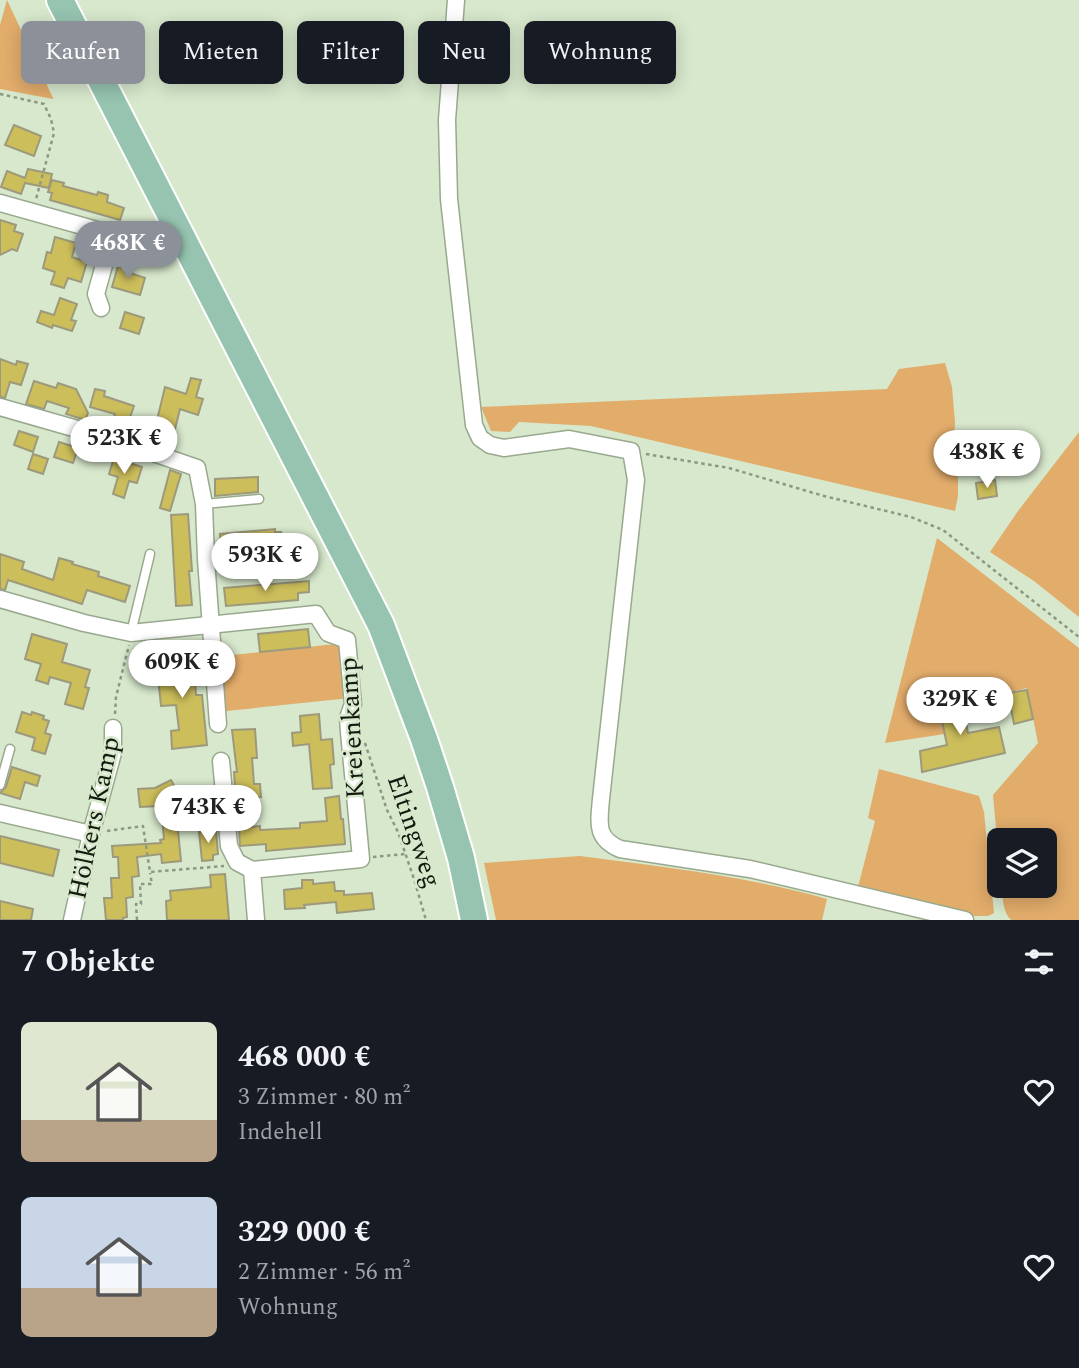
<!DOCTYPE html>
<html lang="de">
<head>
<meta charset="utf-8">
<style>
	body { margin:0; font-family:Spectral,serif; background:#20242c; color:#f1f3f6; height:100vh; display:flex; flex-direction:column; font-size:26px; white-space:nowrap }
	* { box-sizing:border-box; margin:0 }
	p { font-size:23px; color:#9ea1a6 }
	.icon { flex:none; width:38px; height:38px; fill:none; stroke:currentColor; stroke-width:2; stroke-linecap:round; stroke-linejoin:round }
	.map { position:relative; height:920px; overflow:hidden }
	.drawer { display:flex; flex-direction:column; background:#171b24; flex:1 }
	.drawer>* { flex:none }
	.guide { position:absolute; left:21px; top:21px; width:700px; height:63px; display:flex; gap:14px }
	.tools { position:absolute; left:987px; top:828px; display:grid; gap:14px }
	.tools a { display:grid; place-items:center; width:70px; height:70px; border-radius:10px; background:#171b24; box-shadow:0 4px 18px #0003; font-size:35px }
	.price { position:absolute; translate:-50% -60px; padding:0 16px; border-radius:24px; background:#fff; color:#222; font-size:23px; line-height:46px; filter:drop-shadow(0 2px 4px #0008) }
	.price::after { content:''; position:absolute; left:50%; top:42px; width:21px; height:16px; margin-left:-10px; background:inherit; clip-path:polygon(0 0,100% 0,50% 100%) }
	.price.current { background:#8c9099; color:#fff }
	ul { padding:0; list-style:none }
	li { display:flex; align-items:center; gap:21px; height:175px; padding:0 21px }
	li span { display:grid; place-items:center; flex:none; width:196px; height:140px; border-radius:10px; color:#555 }
	li>.icon { margin-inline-start:auto }
	span .icon { width:84px; height:84px; fill:#fffc; stroke-width:1 }
	li b { font-size:30px }
	h2 { display:flex; justify-content:space-between; align-items:center; height:84px; padding:0 21px; font-size:30px }
	.pill { padding:0 24px; border-radius:10px; background:#171b24; box-shadow:0 4px 18px #0003; font-size:24px; line-height:63px }
	.pill.current { background:#8c9099; color:#fff }
	.map>svg:first-child { display:block }
</style>
</head>
<body>
<div class="map">
<svg width="1079" height="920" viewBox="0 0 1079 920">
	<rect width="100%" height="100%" fill="#d7e8cc"/>
	<g fill="#e2ac6b">
		<polygon points="7,0 53,98 53,99 0,89 0,25"/>
		<polygon points="945,363 952,387 955,422 953,462 958,478 958,496 955,511 591,426 519,422 510,432 491,431 481,407 887,389 899,369"/>
		<polygon points="1079,432 1079,617 1034,581 990,552 1018,511"/>
		<path d="M 937,538 L 1079,648 L 1079,920 L 1011,920 C 1002,911 1003,897 1002,886 L 1045,886 L 1045,840 L 999,840 L 999,861 L 993,795 L 1038,743 L 1027,688 L 1007,693 L 982,683 L 935,688 L 945,734 L 885,743 Z"/>
		<polygon points="345,643 350,698 217,712 213,657"/>
		<polygon points="879,769 979,796 984,812 994,913 988,916 975,916 858,887 875,821 868,818"/>
		<path d="M 580,856 C 663,867 746,876 827,899 L 822,920 L 496,920 L 484,863 Z"/>
	</g>
	<g fill="#ccbe5b" stroke="#9d997c" stroke-width="2">
		<polygon points="14,125 41,136 34,156 5,145"/>
		<polygon points="28,169 52,174 49,188 25,183 21,194 1,187 7,171 25,178"/>
		<polygon points="52,180 64,183 63,186 97,195 98,192 108,195 107,202 124,208 120,220 50,200 52,193 48,192"/>
		<polygon points="0,220 16,225 14,231 23,234 17,251 12,249 0,255"/>
		<polygon points="55,237 76,243 72,257 87,262 81,282 68,278 64,288 51,284 55,272 43,268 47,252 51,253"/>
		<polygon points="118,266 127,269 127,272 145,278 140,295 112,287"/>
		<polygon points="60,298 77,304 71,320 76,321 72,331 53,325 52,328 37,322 41,311 54,315"/>
		<polygon points="125,312 144,318 139,334 120,328"/>
		<polygon points="0,359 16,365 17,361 28,364 21,385 10,382 5,398 0,397"/>
		<polygon points="191,378 201,380 196,397 203,399 198,415 180,409 171,445 152,441 165,387 186,394"/>
		<polygon points="34,381 56,388 58,383 76,389 88,413 85,420 66,414 69,408 47,401 44,409 26,404"/>
		<polygon points="95,389 105,391 104,396 134,406 127,426 113,421 115,414 90,407"/>
		<polygon points="19,431 38,437 33,452 14,445"/>
		<polygon points="59,442 78,448 73,463 54,457"/>
		<polygon points="33,454 48,459 43,474 28,469"/>
		<polygon points="114,458 142,467 137,483 129,481 124,498 113,494 118,477 109,474"/>
		<polygon points="170,470 181,474 170,511 160,508"/>
		<polygon points="258,477 258,492 215,496 215,479"/>
		<polygon points="995,480 997,496 978,499 976,483"/>
		<polygon points="188,514 192,571 189,571 192,605 176,606 171,515"/>
		<polygon points="275,529 275,532 281,532 282,547 221,551 220,534"/>
		<polygon points="0,554 24,562 22,569 53,580 59,558 73,562 72,564 99,572 98,576 130,586 125,602 87,590 82,604 8,580 5,590 0,589"/>
		<polygon points="309,581 309,592 298,593 298,600 226,606 224,588"/>
		<polygon points="308,629 310,647 260,652 258,634"/>
		<polygon points="32,634 67,644 62,662 90,670 85,687 89,688 83,709 65,704 71,683 50,677 48,684 36,680 41,664 25,659"/>
		<polygon points="193,655 196,695 202,695 207,745 172,749 171,731 179,730 176,705 161,706 156,658"/>
		<polygon points="959,688 968,733 999,727 1005,753 922,772 920,751 947,745 936,692"/>
		<polygon points="1027,690 1033,719 1014,724 1008,693"/>
		<polygon points="22,712 31,715 32,712 44,716 43,719 49,721 45,733 51,735 45,754 32,750 35,738 16,732"/>
		<polygon points="319,714 321,740 332,739 334,764 330,765 332,788 313,789 309,744 293,746 292,733 301,732 300,716"/>
		<polygon points="255,729 257,758 252,758 254,784 260,784 261,797 236,799 234,772 237,772 232,730"/>
		<polygon points="12,767 40,776 37,786 25,782 20,799 0,793 6,787"/>
		<polygon points="171,780 176,789 177,799 175,800 181,861 162,863 161,854 137,857 139,876 132,877 133,897 126,898 127,917 123,918 123,920 106,920 104,898 112,898 111,878 119,878 118,857 113,857 112,846 161,843 160,840 164,839 161,806 140,807 138,789 155,788"/>
		<polygon points="339,796 341,819 343,819 345,844 266,851 266,844 240,846 239,828 260,826 260,830 300,828 300,823 327,821 325,798"/>
		<polygon points="216,830 218,854 213,855 213,860 202,861 199,832"/>
		<polygon points="0,836 59,850 53,876 0,863"/>
		<polygon points="225,874 229,920 167,920 166,901 171,900 170,891 211,887 210,875"/>
		<polygon points="302,880 313,880 313,884 334,882 335,891 344,891 344,895 372,893 374,909 337,913 336,902 304,905 305,908 285,909 284,890 302,888"/>
		<polygon points="0,901 33,909 31,920 0,920"/>
	</g>
	<g fill="none" stroke-linecap="round" stroke-linejoin="round">
		<g stroke="#99a98e" stroke-width="11">
			<g id="service">
				<polyline points="204,504 259,499"/>
				<polyline points="206,559 275,553"/>
				<polyline points="131,633 150,554"/>
				<polyline points="0,785 10,749"/>
			</g>
		</g>
		<g stroke="#99a98e" stroke-width="19">
			<g id="minor">
				<path d="M 456,0 L 447,120 L 449,199 L 474,425 L 480,438 L 490,445 L 504,448 L 569,439 L 631,451 L 636,480 L 601,799 C 599,823 595,838 620,849 L 750,869 L 965,920"/>
				<polyline points="0,203 104,232 109,247 96,294 101,308"/>
				<polyline points="0,407 119,441 197,468 204,504 206,559 218,724"/>
				<polyline points="0,599 84,623 131,633 316,614 328,633 347,640 353,704 348,718 349,732 361,859 252,870 237,862 229,846 221,761"/>
				<polyline points="0,813 91,834"/>
				<polyline points="252,870 256,920"/>
				<polyline points="72,920 91,834 113,753 113,728"/>
			</g>
		</g>
		<g stroke="#fff" stroke-width="30">
			<polyline id="primary" points="60,0 381,625 424,739 440,787 461,858 474,920"/>
		</g>
		<g stroke="#8b9883" stroke-width="2.5" stroke-dasharray="3.5 3.5" stroke-linecap="butt">
			<polyline points="0,94 44,104 51,119 54,133 36,199"/>
			<polyline points="646,454 729,468 824,496 911,517 943,530 1079,637"/>
			<polyline points="115,714 116,697 129,645"/>
			<polyline points="365,743 387,810 398,832 414,879 426,920"/>
			<polyline points="107,831 143,826 150,872 224,866"/>
			<polyline points="373,857 405,854"/>
			<polyline points="137,920 136,904 141,904 140,884 152,884 150,873"/>
		</g>
		<use href="#service" stroke="#fff" stroke-width="8"/>
		<use href="#minor" stroke="#fff" stroke-width="16"/>
		<use href="#primary" stroke="#96c4b0" stroke-width="26"/>
	</g>
	<g text-anchor="middle" dominant-baseline="central" stroke-width="5" stroke-linejoin="round" paint-order="stroke">
		<g font-size="26" fill="#13190f" stroke="#d7e8cc">
			<text transform="translate(352 728) rotate(-93)">Kreienkamp</text>
			<text transform="translate(94 818) rotate(-78)">Hölkers Kamp</text>
			<text transform="translate(414 831) rotate(71)">Eltingweg</text>
		</g>
	</g>
</svg>
<div class="tools">
<a><svg class="icon" aria-label="layers" viewBox="0 0 24 24"><path d="M12 4l9 5-9 5-9-5zM3 14l9 5 9-5"/></svg></a>
</div>
<b class="price current" style="left:128px;top:281px">468K €</b>
<b class="price" style="left:124px;top:476px">523K €</b>
<b class="price" style="left:987px;top:490px">438K €</b>
<b class="price" style="left:265px;top:593px">593K €</b>
<b class="price" style="left:182px;top:700px">609K €</b>
<b class="price" style="left:960px;top:737px">329K €</b>
<b class="price" style="left:208px;top:845px">743K €</b>
<div class="guide">
<a class="pill current">Kaufen</a>
<a class="pill">Mieten</a>
<a class="pill">Filter</a>
<a class="pill">Neu</a>
<a class="pill">Wohnung</a>
</div>
</div>
<section class="drawer">
<h2>7 Objekte<svg class="icon" aria-label="filters" viewBox="0 0 24 24"><path d="M4 7h16M4 17h16"/><circle cx="9" cy="7" r="2"/><circle cx="15" cy="17" r="2"/></svg></h2>
<ul>
<li><span style="background:linear-gradient(#dfe7d0 70%,#b9a48a 0)"><svg class="icon" aria-label="home" viewBox="0 0 24 24"><path d="M3 11l9-7 9 7M6 9v11h12V9"/></svg></span><div><b>468 000 €</b><p>3 Zimmer · 80 m²</p><p>Indehell</p></div><svg class="icon" aria-label="heart" viewBox="0 0 24 24"><path d="M12 20l-8-8c-3-5 5-10 8-4 3-6 11-1 8 4z"/></svg></li>
<li><span style="background:linear-gradient(#c9d6e8 65%,#b9a48a 0)"><svg class="icon" aria-label="home" viewBox="0 0 24 24"><path d="M3 11l9-7 9 7M6 9v11h12V9"/></svg></span><div><b>329 000 €</b><p>2 Zimmer · 56 m²</p><p>Wohnung</p></div><svg class="icon" aria-label="heart" viewBox="0 0 24 24"><path d="M12 20l-8-8c-3-5 5-10 8-4 3-6 11-1 8 4z"/></svg></li>
</ul>
</section>
</body>
</html>
